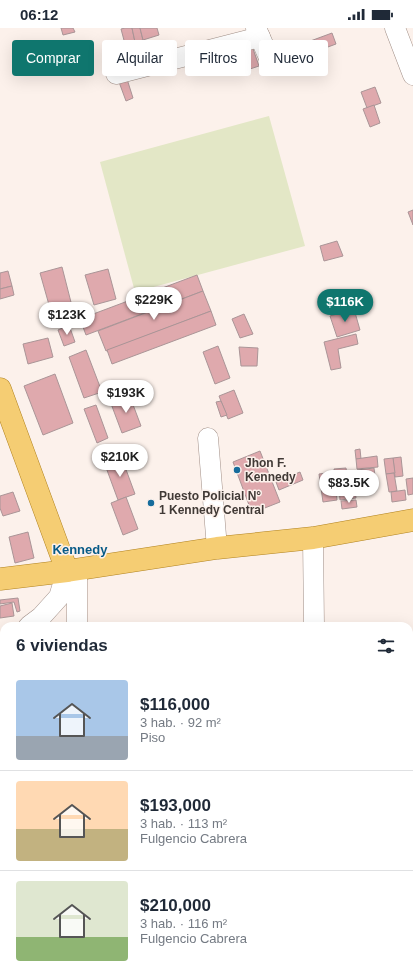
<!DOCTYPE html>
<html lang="es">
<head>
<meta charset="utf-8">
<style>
	body { margin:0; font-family:Helvetica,sans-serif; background:#f6f6f7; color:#1f2937; height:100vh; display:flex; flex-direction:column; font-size:15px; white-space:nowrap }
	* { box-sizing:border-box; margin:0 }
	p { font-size:13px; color:#747a83 }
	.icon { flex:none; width:22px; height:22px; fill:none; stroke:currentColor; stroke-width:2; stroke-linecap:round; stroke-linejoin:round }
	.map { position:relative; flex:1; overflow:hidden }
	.drawer { position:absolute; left:0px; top:594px; width:413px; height:356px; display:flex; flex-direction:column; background:#fff; border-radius:12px 12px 0 0; box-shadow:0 4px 16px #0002 }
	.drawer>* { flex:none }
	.guide { position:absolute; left:12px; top:12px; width:389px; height:36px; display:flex; gap:8px }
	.price { position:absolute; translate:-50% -34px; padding:0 9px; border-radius:14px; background:#fff; color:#222; font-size:13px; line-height:26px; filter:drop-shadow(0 1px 2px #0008) }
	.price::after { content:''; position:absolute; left:50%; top:24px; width:12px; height:9px; margin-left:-6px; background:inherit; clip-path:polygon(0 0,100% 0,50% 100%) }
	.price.selected { background:#0f766e; color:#fff }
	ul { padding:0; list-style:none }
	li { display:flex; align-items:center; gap:12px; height:100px; padding:0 16px }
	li+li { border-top:1px solid #e0e1e3 }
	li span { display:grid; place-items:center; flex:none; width:112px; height:80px; border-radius:4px; color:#555 }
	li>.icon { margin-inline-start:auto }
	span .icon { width:48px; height:48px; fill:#fffc; stroke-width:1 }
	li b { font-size:17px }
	h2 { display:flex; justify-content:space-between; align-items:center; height:48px; padding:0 16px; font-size:17px }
	.chip { padding:0 14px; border-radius:4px; background:#fff; box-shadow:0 4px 16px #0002; font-size:14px; line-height:36px }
	.chip.selected { background:#0f766e; color:#fff }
	.status { display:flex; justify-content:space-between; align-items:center; height:28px; padding:0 20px; background:#fff; direction:ltr }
	.status svg { height:11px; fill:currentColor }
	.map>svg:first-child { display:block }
</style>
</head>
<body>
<div class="status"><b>06:12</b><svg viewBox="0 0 49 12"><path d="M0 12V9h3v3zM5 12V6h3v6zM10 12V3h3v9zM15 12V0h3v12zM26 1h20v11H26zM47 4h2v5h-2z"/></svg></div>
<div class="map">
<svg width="413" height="950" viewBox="0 0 413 950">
	<rect width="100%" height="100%" fill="#fcf1eb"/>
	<polygon fill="#e3e7c6" points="269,88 305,218 135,264 100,134"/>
	<g fill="#dfa9ad" stroke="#aa9597">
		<polygon points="61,0 73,0 75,4 63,7"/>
		<polygon points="125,0 132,0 135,14 125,16 121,1"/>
		<polygon points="132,0 140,0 143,12 135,14"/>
		<polygon points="140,0 157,0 159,7 143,12"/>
		<polygon points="332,5 336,16 309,26 305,15"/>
		<polygon points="252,18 259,38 244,43 237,24"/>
		<polygon points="127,51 133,70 126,73 119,54"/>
		<polygon points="375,59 381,75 367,80 361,64"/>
		<polygon points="374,77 380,95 370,99 363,81"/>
		<polygon points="413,182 413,197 408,184"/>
		<polygon points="337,213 343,228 324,233 320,218"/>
		<polygon points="62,239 74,286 53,291 40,245"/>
		<polygon points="108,241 116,271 94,277 85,247"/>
		<polygon points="8,243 12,258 0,261 0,245"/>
		<polygon points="197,247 203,263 86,307 80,291"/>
		<polygon points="12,258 14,267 0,271 0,261"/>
		<polygon points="203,263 211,283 106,323 98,303"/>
		<polygon points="354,281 360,302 337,309 330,288"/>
		<polygon points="211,283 216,297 112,336 107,322"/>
		<polygon points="244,286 253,306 240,310 232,291"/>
		<polygon points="69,297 75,314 64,318 58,302"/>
		<polygon points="356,306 358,316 338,321 341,340 331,342 324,314"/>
		<polygon points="48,310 53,329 28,336 23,316"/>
		<polygon points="218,318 230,350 215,356 203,324"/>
		<polygon points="239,319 258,320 257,338 241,338"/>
		<polygon points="86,322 102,364 84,370 69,329"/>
		<polygon points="55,346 73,395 43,407 24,358"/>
		<polygon points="234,362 243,385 228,391 219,368"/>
		<polygon points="129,366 141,398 122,405 110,373"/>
		<polygon points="221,373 227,387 221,389 216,374"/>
		<polygon points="96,377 108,410 97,415 84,381"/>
		<polygon points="360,421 361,431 356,431 355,422"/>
		<polygon points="260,423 280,474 252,485 233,434"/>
		<polygon points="121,428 135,466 118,472 104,434"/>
		<polygon points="377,428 378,439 357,441 356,431"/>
		<polygon points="401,429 403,448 395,449 393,430"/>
		<polygon points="393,430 395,445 386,446 384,431"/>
		<polygon points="346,440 347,447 335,449 334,441"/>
		<polygon points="374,440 375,448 358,450 357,442"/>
		<polygon points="300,444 303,452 279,462 276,454"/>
		<polygon points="334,444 337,472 323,474 319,446"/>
		<polygon points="394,445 397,463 389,464 386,446"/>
		<polygon points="353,447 356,470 340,472 338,449"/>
		<polygon points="413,450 413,466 408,467 406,451"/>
		<polygon points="405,462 406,472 392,474 391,464"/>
		<polygon points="13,464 20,483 3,488 0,480 0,468"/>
		<polygon points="126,469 138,501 123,507 111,475"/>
		<polygon points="356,472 357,479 342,481 341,473"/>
		<polygon points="28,504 34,530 15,535 9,509"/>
		<polygon points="18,570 20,583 17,584 14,574 0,576 0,572"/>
		<polygon points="12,575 14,588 0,590 0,578"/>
	</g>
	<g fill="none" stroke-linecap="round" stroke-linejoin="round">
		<g stroke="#a18f87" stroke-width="21">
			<g id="minor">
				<polyline points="256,0 270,32"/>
				<polyline points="395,0 413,47"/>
				<polyline points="116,46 260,9"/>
				<polyline points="208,410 217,520"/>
				<polyline points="313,510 314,598"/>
				<polyline points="29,598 41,589 59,569 67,543"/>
				<polyline points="77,598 77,541"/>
				<polyline points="0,619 4,616"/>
				<polyline points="43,946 43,950"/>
				<polyline points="319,946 319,950"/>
			</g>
		</g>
		<g stroke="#b18321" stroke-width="23">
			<g id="major">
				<polyline points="0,361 67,543"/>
				<polyline points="0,551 67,543 217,520 313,510 413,492"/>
			</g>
		</g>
		<use href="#minor" stroke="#fff" stroke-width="20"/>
		<use href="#major" stroke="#f5cd73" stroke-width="22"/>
	</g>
	<g fill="#166c9c" stroke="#fcf1eb" stroke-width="1.5">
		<circle cx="237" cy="442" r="4"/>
		<circle cx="151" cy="475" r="4"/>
	</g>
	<g text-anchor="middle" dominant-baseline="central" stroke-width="3" stroke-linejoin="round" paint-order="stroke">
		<g font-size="12" font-weight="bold" fill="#413a36" stroke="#fcf1eb" text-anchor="start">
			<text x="245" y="435">Jhon F.<tspan x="245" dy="14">Kennedy</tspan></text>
			<text x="159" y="468">Puesto Policial N°<tspan x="159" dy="14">1 Kennedy Central</tspan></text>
		</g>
		<g font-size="13" font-weight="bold" fill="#085b87" stroke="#fcf1eb">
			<text x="80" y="521">Kennedy</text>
		</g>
	</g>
</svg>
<b class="price" style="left:154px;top:293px">$229K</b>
<b class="price selected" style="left:345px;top:295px">$116K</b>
<b class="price" style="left:67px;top:308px">$123K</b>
<b class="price" style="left:126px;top:386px">$193K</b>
<b class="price" style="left:120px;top:450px">$210K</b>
<b class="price" style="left:349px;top:476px">$83.5K</b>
<div class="guide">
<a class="chip selected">Comprar</a>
<a class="chip">Alquilar</a>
<a class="chip">Filtros</a>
<a class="chip">Nuevo</a>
</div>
<section class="drawer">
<h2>6 viviendas<svg class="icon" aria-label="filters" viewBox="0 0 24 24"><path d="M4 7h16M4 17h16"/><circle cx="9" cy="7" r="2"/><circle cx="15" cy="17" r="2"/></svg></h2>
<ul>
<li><span style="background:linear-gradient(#a9c7e8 70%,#9aa5b1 0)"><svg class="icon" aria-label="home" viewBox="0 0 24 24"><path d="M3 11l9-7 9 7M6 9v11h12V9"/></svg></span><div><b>$116,000</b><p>3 hab. · 92 m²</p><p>Piso</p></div></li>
<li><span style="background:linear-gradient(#ffd9b3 60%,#c2b280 0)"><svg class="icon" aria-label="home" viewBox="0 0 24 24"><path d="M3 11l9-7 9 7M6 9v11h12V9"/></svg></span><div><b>$193,000</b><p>3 hab. · 113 m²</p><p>Fulgencio Cabrera</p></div></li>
<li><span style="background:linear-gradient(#dfe7d0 70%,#8fb573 0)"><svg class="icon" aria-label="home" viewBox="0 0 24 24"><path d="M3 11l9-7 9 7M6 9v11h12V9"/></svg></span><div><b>$210,000</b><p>3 hab. · 116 m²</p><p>Fulgencio Cabrera</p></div></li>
</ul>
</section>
</div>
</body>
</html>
